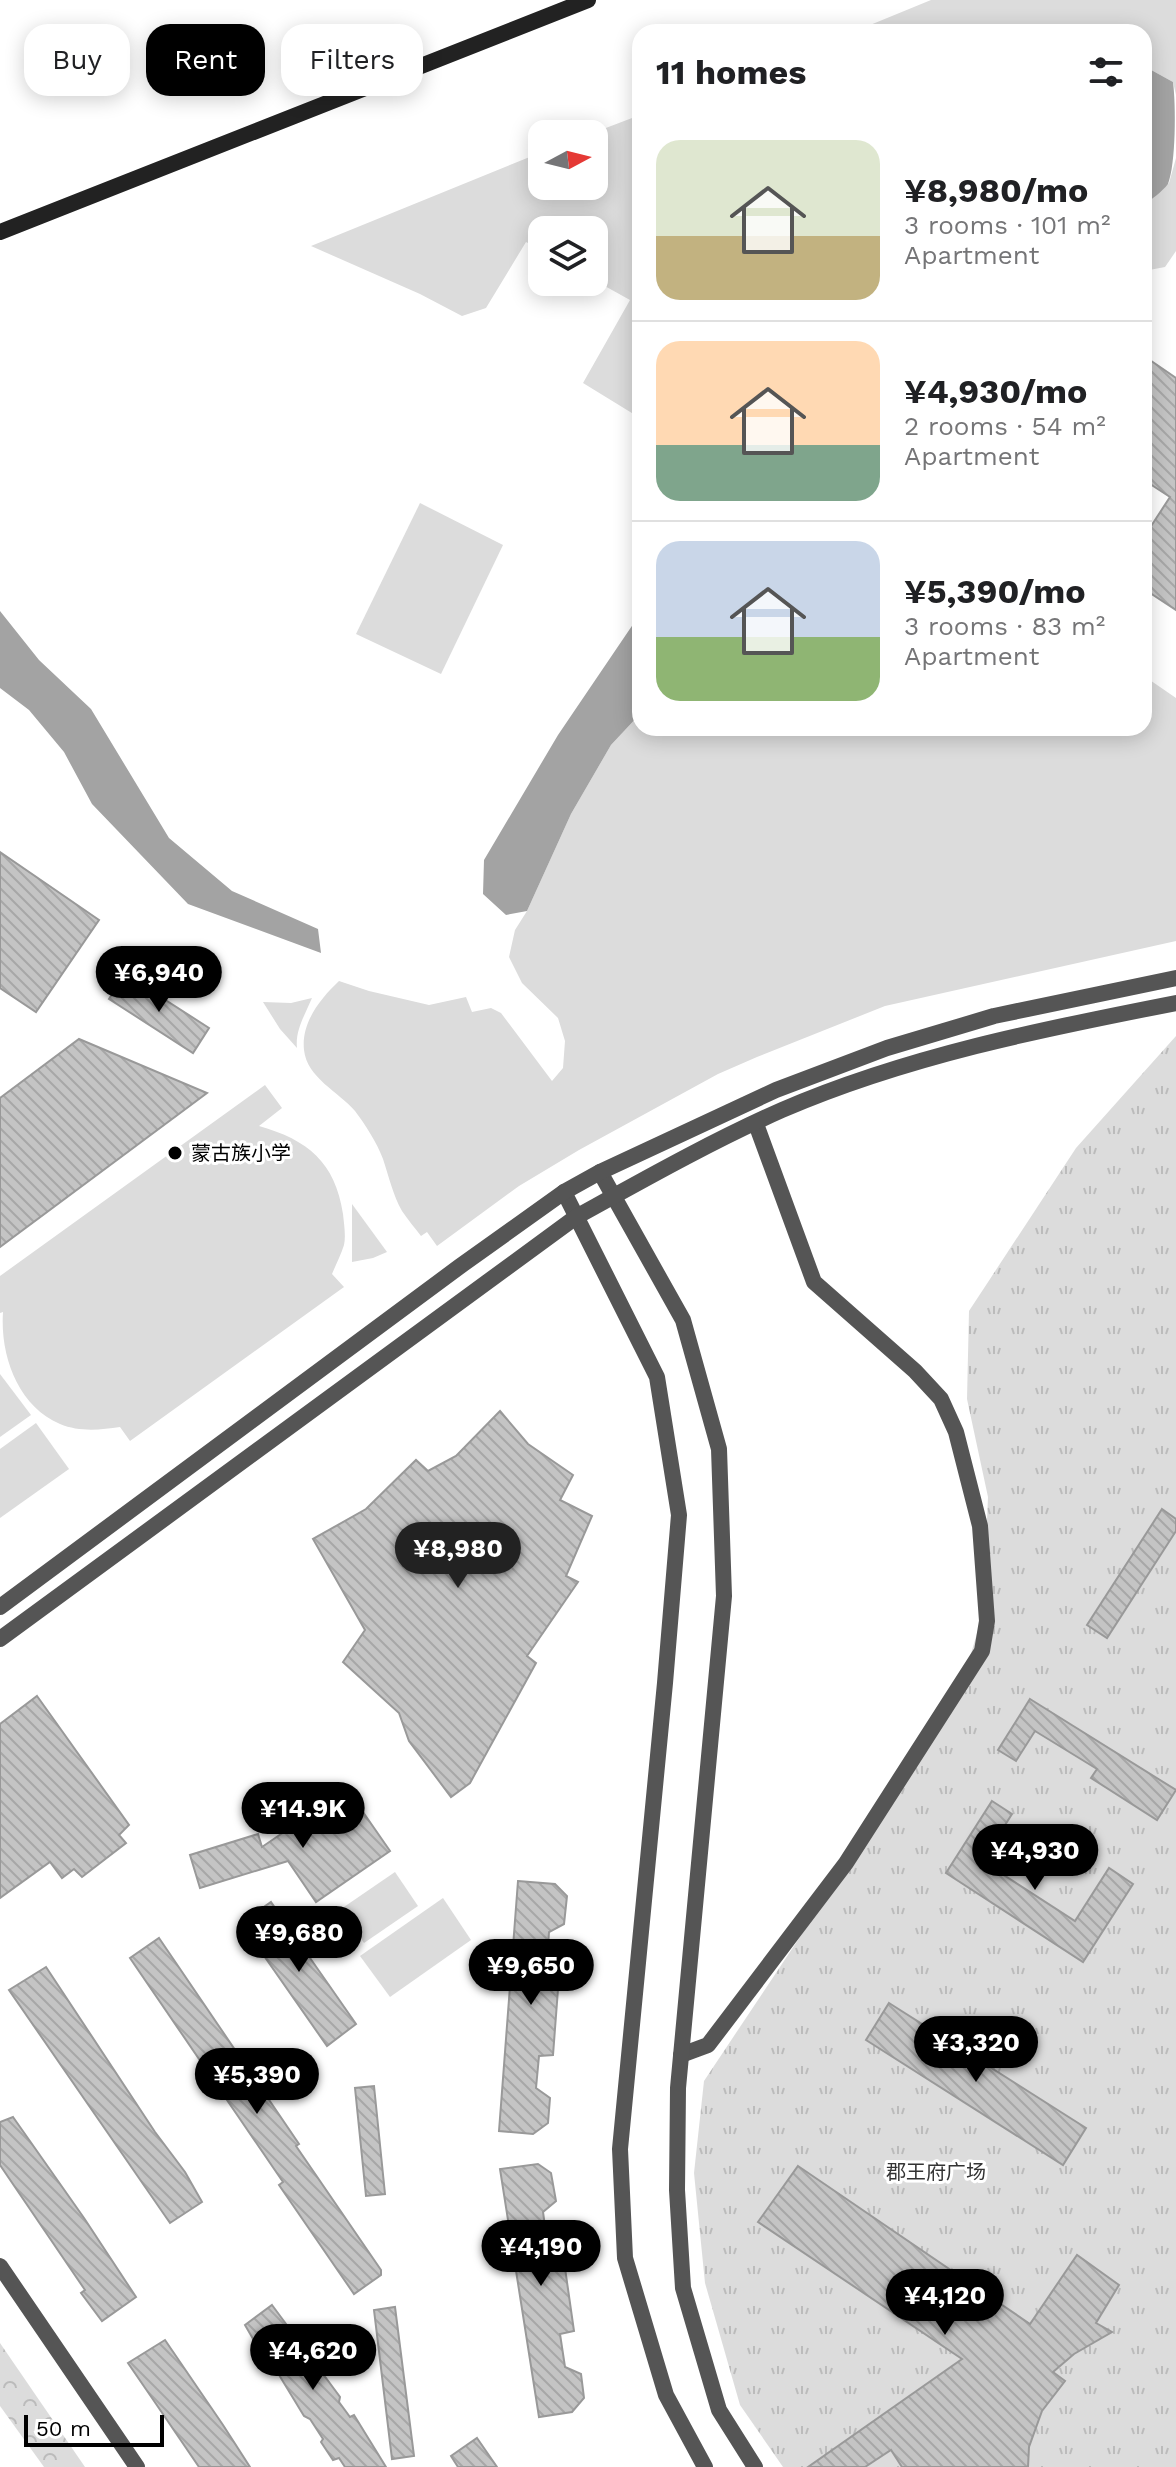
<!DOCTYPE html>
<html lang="en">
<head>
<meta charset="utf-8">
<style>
	body { margin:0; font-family:"Work Sans","Noto Sans SC",sans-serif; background:#f6f6f6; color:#202124; height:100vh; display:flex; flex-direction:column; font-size:30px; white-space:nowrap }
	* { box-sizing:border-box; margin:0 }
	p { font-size:26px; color:#757577 }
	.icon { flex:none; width:44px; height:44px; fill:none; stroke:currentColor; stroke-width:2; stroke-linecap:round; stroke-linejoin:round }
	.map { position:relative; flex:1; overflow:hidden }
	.panel { position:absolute; left:632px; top:24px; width:520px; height:712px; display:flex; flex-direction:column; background:#fff; border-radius:24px; box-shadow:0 4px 20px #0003 }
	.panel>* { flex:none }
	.top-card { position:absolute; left:24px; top:24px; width:488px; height:72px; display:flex; gap:16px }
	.needle { width:52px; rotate:83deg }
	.fabs { position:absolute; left:528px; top:120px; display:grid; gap:16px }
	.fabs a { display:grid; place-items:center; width:80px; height:80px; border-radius:16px; background:#fff; box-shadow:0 4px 20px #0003; font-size:40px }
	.scale { position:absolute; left:24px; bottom:20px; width:140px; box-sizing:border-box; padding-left:8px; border:4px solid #000; border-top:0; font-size:22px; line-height:28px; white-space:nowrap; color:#000; -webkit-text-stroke:6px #fff; paint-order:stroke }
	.price { position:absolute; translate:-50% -68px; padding:0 18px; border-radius:28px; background:#000; color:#fff; font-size:26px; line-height:52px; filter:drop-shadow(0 2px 4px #0008) }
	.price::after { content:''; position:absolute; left:50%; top:48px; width:24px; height:18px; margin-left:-12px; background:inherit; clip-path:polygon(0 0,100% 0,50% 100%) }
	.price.on { background:#222; color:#fff }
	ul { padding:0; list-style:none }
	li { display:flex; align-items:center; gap:24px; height:200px; padding:0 24px }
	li+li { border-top:2px solid #e0e0e0 }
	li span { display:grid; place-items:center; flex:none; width:224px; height:160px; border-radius:24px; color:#555 }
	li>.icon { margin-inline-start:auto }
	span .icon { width:96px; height:96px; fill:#fffc; stroke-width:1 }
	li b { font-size:34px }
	h2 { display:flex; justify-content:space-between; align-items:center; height:96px; padding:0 24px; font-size:34px }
	.tag { padding:0 28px; border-radius:24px; background:#fff; box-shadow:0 4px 20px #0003; font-size:28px; line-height:72px }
	.tag.on { background:#000; color:#fff }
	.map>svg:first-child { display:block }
</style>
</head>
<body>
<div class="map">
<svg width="1176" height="2467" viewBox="0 0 1176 2467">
	<defs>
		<pattern id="forest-crowns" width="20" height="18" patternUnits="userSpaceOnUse" patternTransform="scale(2)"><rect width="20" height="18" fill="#dcdcdc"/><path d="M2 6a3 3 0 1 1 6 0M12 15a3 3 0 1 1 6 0" fill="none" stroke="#bbb"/></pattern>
		<pattern id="park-tufts" width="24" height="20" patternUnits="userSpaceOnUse" patternTransform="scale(2)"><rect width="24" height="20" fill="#dcdcdc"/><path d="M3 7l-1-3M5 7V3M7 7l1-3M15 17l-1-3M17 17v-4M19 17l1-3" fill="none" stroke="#bbb"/></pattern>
		<pattern id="building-back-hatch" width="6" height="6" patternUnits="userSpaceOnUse" patternTransform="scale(2)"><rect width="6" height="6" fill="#c4c4c4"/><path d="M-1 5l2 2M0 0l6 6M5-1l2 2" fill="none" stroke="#a7a7a7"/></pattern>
	</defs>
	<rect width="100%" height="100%" fill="#fff"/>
	<g fill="#dcdcdc">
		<polygon points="931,0 1176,0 1176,95 1173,82 1144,66 1144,32 853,32"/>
		<polygon points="640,115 640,418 583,383 630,300 594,280 594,230 542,230 542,250 526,242 486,308 462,316 420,294 311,246 542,152 542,186 594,186 594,134 590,134"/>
		<polygon points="1176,158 1176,251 1165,267 1144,271 1144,206 1169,183"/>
		<polygon points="420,503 503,545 441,674 356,634"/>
		<path d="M 1144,676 L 1176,698 L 1176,941 L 885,1006 L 757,1057 L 718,1074 L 579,1150 L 519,1186 L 437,1246 L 427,1232 L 421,1236 C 415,1228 408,1220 402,1211 C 393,1195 389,1177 383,1159 C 377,1143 365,1124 355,1111 C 339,1092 307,1078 304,1050 C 301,1022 321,998 339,981 L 369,991 L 429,1005 L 466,997 L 472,1012 L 491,1008 L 501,1013 L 552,1081 L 563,1068 L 565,1041 L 558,1018 L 522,983 L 509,957 L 515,930 L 527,911 L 571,814 L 611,745 L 640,714 L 640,728 L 1144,728 Z"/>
		<path d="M 312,998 C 305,1015 295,1030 297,1048 L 280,1029 L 263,1002 L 291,1003 Z"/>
		<path d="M 265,1085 L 282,1108 L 259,1126 C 308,1140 335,1162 343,1214 C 344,1224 346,1236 344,1245 C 341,1255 336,1264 332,1274 L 344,1287 L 130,1441 L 120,1427 C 100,1430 79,1432 60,1424 C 18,1406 0,1356 3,1312 L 0,1313 L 0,1276 Z"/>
		<polygon points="352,1204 387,1252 373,1258 352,1262"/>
		<polygon points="0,1374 31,1415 0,1437"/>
		<polygon points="36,1423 69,1469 0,1518 0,1449"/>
		<polygon points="395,1872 418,1906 364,1943 341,1909"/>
		<polygon points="443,1898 471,1940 390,1997 360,1956"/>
	</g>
	<polygon fill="url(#forest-crowns)" points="0,2343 85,2467 44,2467 0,2406"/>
	<polygon fill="url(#park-tufts)" points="1176,1036 1176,2467 783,2467 740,2405 705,2283 694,2173 704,2081 957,1701 983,1613 988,1497 967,1399 969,1311 1076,1148"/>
	<g fill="#a3a3a3">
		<path d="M 1144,66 L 1173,82 C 1176,105 1176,164 1168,184 C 1162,192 1151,199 1144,206 Z"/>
		<polygon points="0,611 39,660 91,709 169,838 232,891 318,929 321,953 188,904 92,804 64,752 29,710 0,688"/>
		<polygon points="640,614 640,714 611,745 571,814 527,911 506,915 483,894 484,860 558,735"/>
	</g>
	<g fill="url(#building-back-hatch)" stroke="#999" stroke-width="2">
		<polygon points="1144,356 1176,378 1176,610 1144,589 1144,537 1170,497 1144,480"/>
		<polygon points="0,852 99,920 36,1012 0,988"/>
		<polygon points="125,974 209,1028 193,1053 109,999"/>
		<polygon points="79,1039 207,1093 0,1247 0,1098"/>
		<polygon points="500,1411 528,1444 573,1475 560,1500 592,1516 566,1576 578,1582 527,1656 536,1663 470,1783 451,1797 409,1741 399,1713 343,1662 365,1630 313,1539 366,1509 416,1460 428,1471 456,1456"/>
		<polygon points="1162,1509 1176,1519 1176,1531 1107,1638 1087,1625"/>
		<polygon points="37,1696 129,1825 119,1835 126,1843 82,1877 74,1869 62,1878 50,1862 0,1898 0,1724"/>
		<polygon points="1030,1699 1176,1790 1157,1820 1091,1778 1097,1769 1035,1731 1016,1761 998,1750"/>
		<polygon points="347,1789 390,1851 316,1902 288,1861 200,1888 190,1855 258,1834 262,1847"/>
		<polygon points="992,1801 1012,1814 982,1861 1075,1921 1109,1868 1133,1884 1083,1962 946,1873"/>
		<polygon points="518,1881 555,1884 567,1896 564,1924 549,1932 547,1962 560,1963 553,2055 539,2056 536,2088 550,2098 548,2123 533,2134 499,2131"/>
		<polygon points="271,1902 356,2024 327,2046 241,1923"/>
		<polygon points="159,1938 299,2144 296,2146 381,2270 381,2275 354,2294 279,2185 283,2182 130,1958"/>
		<polygon points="46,1967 155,2132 185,2172 202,2202 170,2223 9,1990"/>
		<polygon points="889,2003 1086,2128 1063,2165 866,2040"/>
		<polygon points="374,2086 385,2194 366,2196 355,2088"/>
		<polygon points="13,2117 84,2218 136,2297 102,2321 81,2293 85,2290 0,2165 0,2122"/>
		<polygon points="538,2164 551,2173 556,2201 543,2212 547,2241 561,2240 574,2331 560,2334 565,2367 581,2374 584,2398 572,2412 539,2417 500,2169"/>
		<polygon points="798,2166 1030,2324 1077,2255 1119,2285 1096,2323 1112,2332 1074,2354 1053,2372 1065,2381 1042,2411 1029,2447 1028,2467 902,2467 891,2450 865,2467 808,2467 962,2359 758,2222"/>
		<polygon points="272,2305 340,2397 339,2402 350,2417 354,2415 386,2467 345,2467 339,2458 333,2460 321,2442 323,2439 310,2419 304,2416 273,2365 267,2363 245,2325"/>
		<polygon points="395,2307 414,2456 392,2459 374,2310"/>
		<polygon points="165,2340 223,2425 250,2467 199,2467 152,2398 128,2363"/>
		<polygon points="477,2438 497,2467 458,2467 451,2456"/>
	</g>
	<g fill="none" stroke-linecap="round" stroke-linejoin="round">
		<polyline stroke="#555" stroke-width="16" points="681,2055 708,2045 846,1863 982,1651 987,1621 980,1526 956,1432 941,1399 915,1371 814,1282 756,1124"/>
		<g stroke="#555" stroke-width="16">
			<polyline points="600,1172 683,1320 719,1449 724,1596 678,2088 677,2190 683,2288 719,2410 755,2467"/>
			<polyline points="564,1192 657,1377 679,1515 665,1683 620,2149 625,2258 666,2395 705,2467"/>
			<polyline points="0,1607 459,1267 564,1192 600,1172 776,1090 887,1048 994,1016 1176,978"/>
			<path d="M 0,1639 L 576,1217 C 643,1180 712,1141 782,1110 C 907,1056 1043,1029 1176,1003"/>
			<polyline points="0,2266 137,2467"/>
		</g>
		<polyline stroke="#222" stroke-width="16" points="0,232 588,0"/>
	</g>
	<circle fill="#000" stroke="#fff" stroke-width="3" cx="175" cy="1153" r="8"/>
	<g text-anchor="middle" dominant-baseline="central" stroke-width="6" stroke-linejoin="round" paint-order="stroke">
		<g font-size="20" fill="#000" stroke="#fff" text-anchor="start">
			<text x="191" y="1153">蒙古族小学</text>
		</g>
		<g font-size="20" fill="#333" stroke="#fff">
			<text x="936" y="2172">郡王府广场</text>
		</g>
	</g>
</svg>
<div class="fabs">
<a><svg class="needle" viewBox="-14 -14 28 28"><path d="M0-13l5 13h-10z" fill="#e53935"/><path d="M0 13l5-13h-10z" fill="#757577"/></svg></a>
<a><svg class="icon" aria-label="layers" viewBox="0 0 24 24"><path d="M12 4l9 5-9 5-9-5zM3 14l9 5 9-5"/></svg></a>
</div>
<div class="scale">50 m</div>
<b class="price" style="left:159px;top:1014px">¥6,940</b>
<b class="price on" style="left:458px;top:1590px">¥8,980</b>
<b class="price" style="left:303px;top:1850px">¥14.9K</b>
<b class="price" style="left:1035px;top:1892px">¥4,930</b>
<b class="price" style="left:299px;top:1974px">¥9,680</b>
<b class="price" style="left:531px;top:2007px">¥9,650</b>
<b class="price" style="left:976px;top:2084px">¥3,320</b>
<b class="price" style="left:257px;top:2116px">¥5,390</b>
<b class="price" style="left:541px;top:2288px">¥4,190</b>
<b class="price" style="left:945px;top:2337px">¥4,120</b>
<b class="price" style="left:313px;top:2392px">¥4,620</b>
<div class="top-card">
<a class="tag">Buy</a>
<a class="tag on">Rent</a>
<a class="tag">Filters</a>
</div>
<section class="panel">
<h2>11 homes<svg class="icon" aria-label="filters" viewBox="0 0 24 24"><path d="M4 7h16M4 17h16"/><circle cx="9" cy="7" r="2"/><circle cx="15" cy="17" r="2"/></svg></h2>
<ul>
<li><span style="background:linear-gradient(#dfe7d0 60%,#c2b280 0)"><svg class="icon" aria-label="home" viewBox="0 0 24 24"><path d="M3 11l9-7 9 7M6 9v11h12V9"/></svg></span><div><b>¥8,980/mo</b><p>3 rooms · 101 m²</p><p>Apartment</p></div></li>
<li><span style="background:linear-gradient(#ffd9b3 65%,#7fa58c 0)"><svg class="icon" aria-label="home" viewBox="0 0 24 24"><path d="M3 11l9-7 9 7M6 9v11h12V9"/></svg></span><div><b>¥4,930/mo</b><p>2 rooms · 54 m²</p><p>Apartment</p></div></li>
<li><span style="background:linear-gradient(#c9d6e8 60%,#8fb573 0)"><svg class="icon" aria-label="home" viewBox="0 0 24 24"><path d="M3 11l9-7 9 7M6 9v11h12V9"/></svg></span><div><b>¥5,390/mo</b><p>3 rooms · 83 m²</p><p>Apartment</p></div></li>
</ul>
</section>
</div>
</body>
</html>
